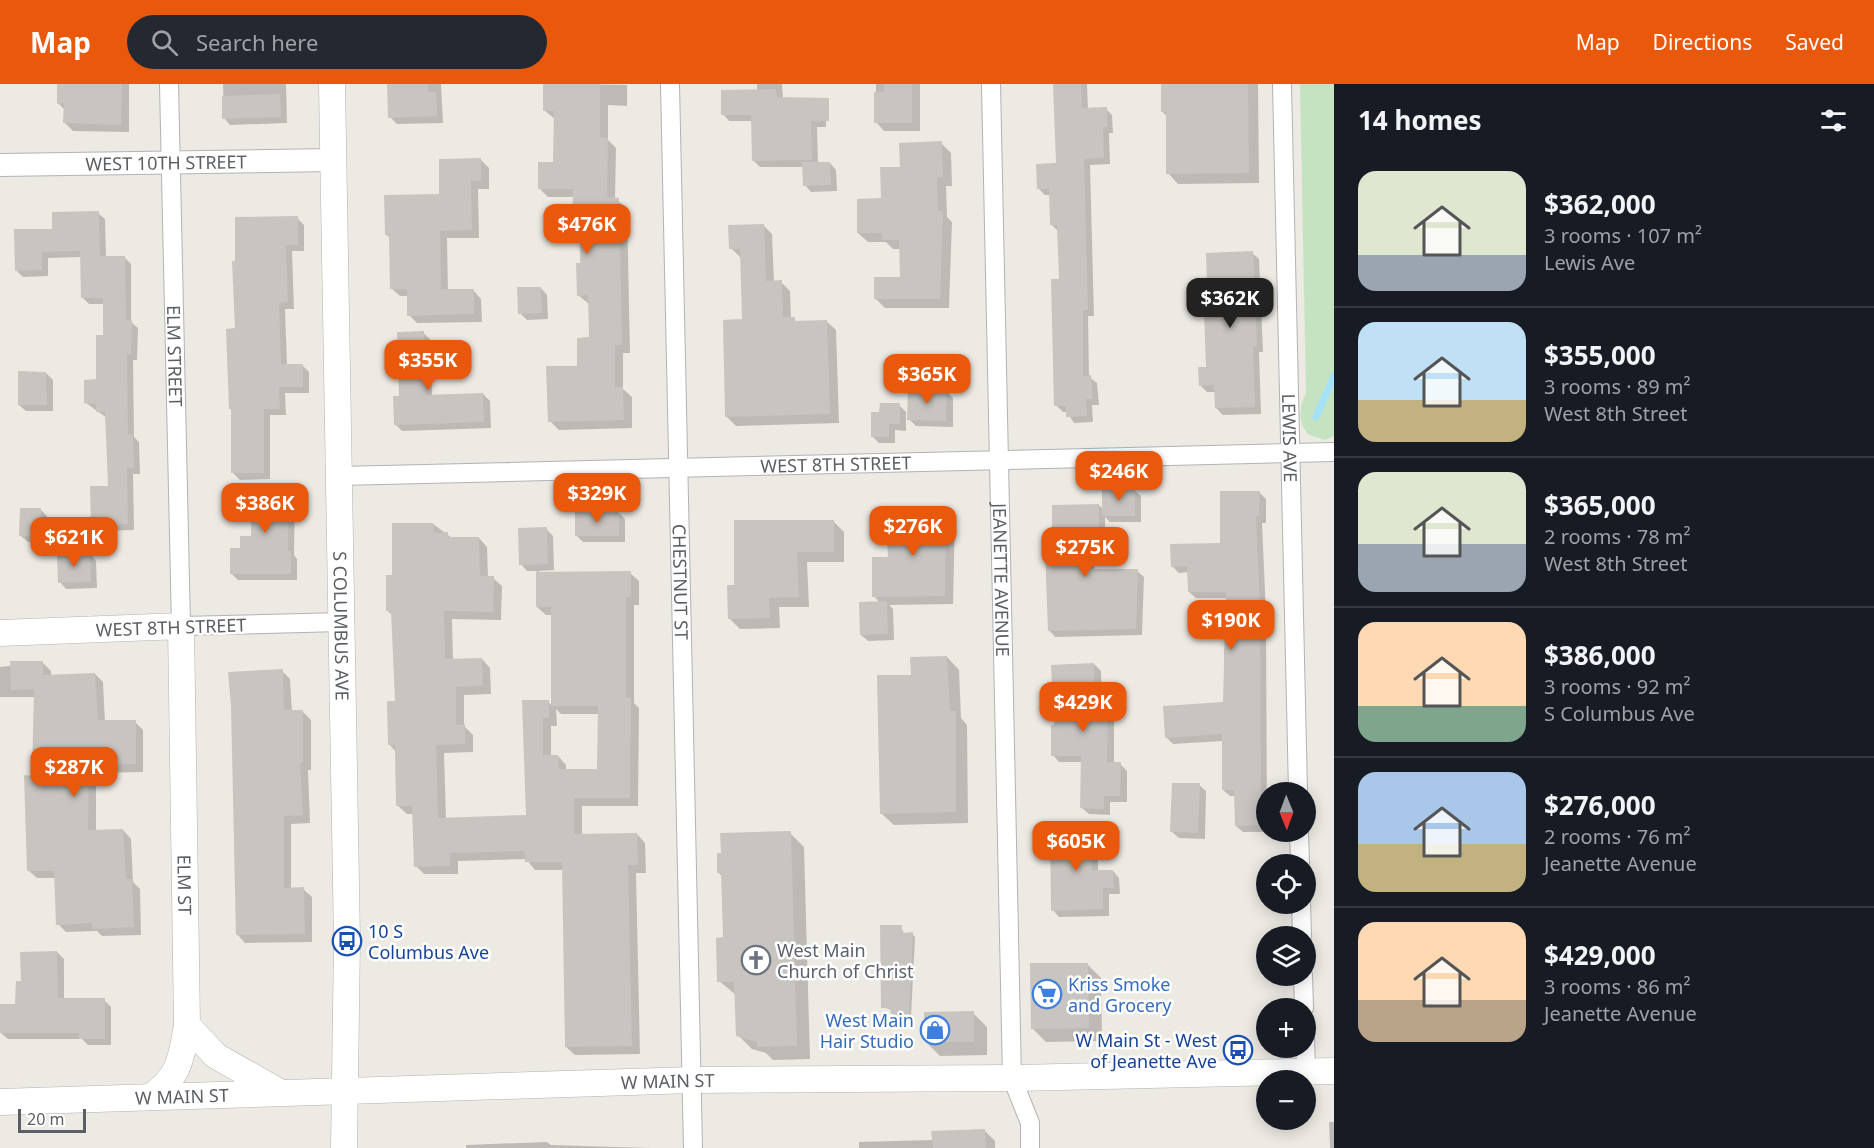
<!DOCTYPE html>
<html lang="en">
<head>
<meta charset="utf-8">
<style>
	body { margin:0; font-family:"Noto Sans",sans-serif; background:#242831; color:#f1f3f6; height:100vh; display:flex; flex-direction:column; font-size:22px; white-space:nowrap }
	* { box-sizing:border-box; margin:0 }
	p { font-size:20px; color:#9ea1a6 }
	.icon { flex:none; width:33px; height:33px; fill:none; stroke:currentColor; stroke-width:2; stroke-linecap:round; stroke-linejoin:round }
	.map { position:relative; flex:1; overflow:hidden }
	.details { display:flex; flex-direction:column; background:#171b24; width:540px }
	.details>* { flex:none }
	.needle { width:39px; rotate:179deg }
	.buttons { position:absolute; left:1256px; top:698px; display:grid; gap:12px }
	.buttons a { display:grid; place-items:center; width:60px; height:60px; border-radius:50%; background:#171b24; box-shadow:0 3px 15px #0003; font-size:30px }
	.scale { position:absolute; left:18px; bottom:15px; width:68px; box-sizing:border-box; padding-left:6px; border:3px solid #5b5f63; border-top:0; font-size:16px; line-height:21px; white-space:nowrap; color:#5b5f63; -webkit-text-stroke:4px #fff; paint-order:stroke }
	.price { position:absolute; translate:-50% -51px; padding:0 14px; border-radius:12px; background:#ea580c; color:#fff; font-size:20px; line-height:39px; filter:drop-shadow(0 2px 3px #0008) }
	.price::after { content:''; position:absolute; left:50%; top:36px; width:18px; height:14px; margin-left:-9px; background:inherit; clip-path:polygon(0 0,100% 0,50% 100%) }
	.price.current { background:#222; color:#fff }
	ul { padding:0; list-style:none }
	li { display:flex; align-items:center; gap:18px; height:150px; padding:0 24px }
	li+li { border-top:2px solid #363941 }
	li span { display:grid; place-items:center; flex:none; width:168px; height:120px; border-radius:18px; color:#555 }
	li>.icon { margin-inline-start:auto }
	span .icon { width:72px; height:72px; fill:#fffc; stroke-width:1 }
	li b { font-size:26px }
	h2 { display:flex; justify-content:space-between; align-items:center; height:72px; padding:0 24px; font-size:26px }
	header { display:flex; align-items:center; gap:36px; box-sizing:border-box; height:84px; padding:0 30px; background:#ea580c; color:#fff }
	header strong { font-size:28px }
	nav { display:flex; gap:33px; margin-inline-start:auto; font-size:21px }
	.search { width:420px; height:54px; background:#242831; display:flex; align-items:center; gap:15px; box-sizing:border-box; padding:0 21px; border-radius:33px; color:#9ea1a6; font-size:22px }
	main { display:flex; flex:1; min-height:0 }
	.map>svg:first-child { display:block }
</style>
</head>
<body>
<header>
<strong>Map</strong>
<div class="search"><svg class="icon" aria-label="search" viewBox="0 0 24 24"><circle cx="10" cy="10" r="6"/><path d="M15 15l6 6"/></svg>Search here</div>
<nav><a>Map</a><a>Directions</a><a>Saved</a></nav>
</header>
<main>
<div class="map">
<svg width="1334" height="1064" viewBox="0 0 1334 1064">
	<rect width="100%" height="100%" fill="#ede9e3"/>
	<path fill="#c5e3c0" d="M 1300,0 L 1334,0 L 1334,352 L 1325,356 L 1309,351 C 1297,338 1299,323 1306,309 Z"/>
	<g fill="#0003" fill-rule="evenodd">
		<polygon points="59,0 129,0 129,48 73,47 65,39 65,26 58,19"/>
		<polygon points="223,0 286,0 287,39 230,41 224,34"/>
		<polygon points="389,0 441,0 443,39 397,40 390,33"/>
		<polygon points="575,0 627,1 627,22 608,21 608,56 616,64 615,115 627,124 630,269 623,269 623,305 632,313 632,344 559,346 550,337 579,283 590,255 589,220 578,211 582,151 574,142 574,113 548,113 539,104 555,79 555,35 544,26"/>
		<polygon points="757,0 782,0 783,15 826,22 826,43 817,43 818,79 830,79 836,86 837,107 811,108 805,101 804,83 760,83 753,76 753,37 729,37 723,30 757,7"/>
		<polygon points="876,0 920,0 920,47 884,47 876,38"/>
		<polygon points="1054,0 1087,0 1088,25 1106,25 1112,31 1113,49 1109,49 1110,80 1090,81 1094,232 1088,232 1089,293 1097,299 1099,321 1092,321 1093,338 1074,339 1067,328 1063,328 1056,321 1061,197 1058,147 1051,140 1050,111 1045,111 1038,104 1058,80"/>
		<polygon points="1162,0 1258,0 1259,99 1178,100 1168,89 1167,33 1162,27"/>
		<polygon points="941,59 951,69 952,102 946,102 947,133 952,138 949,224 885,224 875,214 901,195 901,165 893,165 886,158 868,158 858,149 902,84"/>
		<polygon points="481,76 489,84 489,105 478,105 479,154 447,154 448,207 473,206 481,215 482,238 417,239 409,231 408,212 400,212 391,204 391,155 386,150 440,112"/>
		<polygon points="98,129 105,135 106,174 124,173 131,180 131,238 138,244 137,276 133,276 134,353 139,358 140,390 133,390 134,446 99,447 92,441 110,403 107,334 86,319 98,297 104,252 104,220 89,220 82,213 82,173 48,174 48,192 23,193 17,187 54,146"/>
		<polygon points="297,134 304,141 304,167 292,167 294,225 285,225 287,281 302,281 309,288 309,309 285,309 286,331 270,331 270,395 240,396 233,389 233,327 230,325 237,246"/>
		<polygon points="763,141 772,150 774,198 781,198 790,207 791,234 798,238 826,237 836,246 839,339 736,342 727,333 743,236 741,174 731,164"/>
		<polygon points="1252,169 1259,175 1263,268 1259,268 1261,330 1223,331 1216,324 1216,308 1207,308 1200,301 1208,284 1210,228"/>
		<polygon points="541,204 547,211 548,235 527,236 520,229"/>
		<polygon points="423,249 430,255 432,312 483,310 490,317 491,344 402,347 395,340 400,313"/>
		<polygon points="46,289 53,296 53,327 26,327 19,321"/>
		<polygon points="946,307 953,314 953,343 916,342 909,335"/>
		<polygon points="899,321 906,328 906,347 895,346 895,359 879,359 872,352 881,329"/>
		<polygon points="288,402 295,409 294,471 297,475 297,496 238,496 231,489 242,465 253,454"/>
		<polygon points="1134,406 1141,412 1141,438 1110,438 1105,433 1105,457 1094,457 1094,486 1137,487 1144,493 1142,551 1055,553 1049,546 1054,467 1099,421 1104,426"/>
		<polygon points="1259,408 1266,415 1266,439 1262,439 1266,530 1267,748 1243,748 1236,742 1235,712 1230,712 1223,706 1223,657 1173,660 1166,653 1225,619 1224,565 1227,565 1227,514 1196,514 1189,508 1189,488 1179,489 1172,482 1221,460"/>
		<polygon points="40,425 47,432 47,459 28,458 21,452"/>
		<polygon points="946,425 955,434 953,520 889,521 893,525 894,556 868,557 861,551 880,519 874,512 889,474 918,437"/>
		<polygon points="618,428 625,435 625,458 583,458 576,451"/>
		<polygon points="834,438 844,448 844,478 807,478 809,523 779,523 780,544 740,545 730,535 736,502"/>
		<path d="M 433,440 L 452,454 L 479,454 L 487,463 L 488,494 L 493,494 L 502,502 L 501,536 L 452,535 L 453,576 L 482,575 L 490,584 L 491,610 L 464,611 L 464,642 L 473,651 L 473,668 L 444,669 L 446,735 L 527,733 L 523,618 L 548,618 L 553,622 L 552,531 L 546,531 L 537,523 L 537,487 L 527,487 L 521,480 L 546,445 L 553,452 L 554,486 L 539,487 L 539,489 L 630,489 L 639,497 L 639,521 L 634,521 L 634,619 L 639,624 L 638,722 L 582,722 L 582,752 L 637,750 L 645,759 L 646,789 L 636,789 L 640,970 L 575,971 L 566,963 L 564,786 L 535,786 L 526,775 L 458,777 L 458,790 L 424,790 L 416,782 L 414,730 L 407,730 L 398,722 L 396,668 L 389,660 L 396,618 L 393,532 L 387,526 L 394,493 ZM 556,625 L 561,630 L 599,630 L 599,687 L 566,687 L 566,681 L 558,672 L 551,672 L 551,642 L 557,642 Z"/>
		<polygon points="90,470 96,477 97,504 66,505 60,498"/>
		<polygon points="947,573 959,586 961,634 967,641 968,739 894,741 881,729 912,593"/>
		<polygon points="42,578 51,587 51,592 95,590 103,598 105,638 135,638 143,646 143,688 96,689 96,748 123,746 131,755 133,798 140,805 141,851 102,852 97,847 66,848 58,840 56,794 37,794 28,786 71,719 36,613 0,613 0,634 0,583"/>
		<polygon points="1094,580 1101,587 1102,629 1107,629 1114,636 1114,680 1120,680 1127,687 1127,718 1110,718 1110,731 1089,730 1082,724 1083,678 1059,678 1053,671 1055,643"/>
		<polygon points="282,587 290,595 292,628 303,628 311,636 311,686 308,686 310,739 291,740 291,805 303,805 312,813 312,858 245,859 237,850"/>
		<polygon points="1199,701 1206,707 1205,755 1179,754 1172,748"/>
		<polygon points="1091,745 1098,752 1098,788 1113,787 1119,794 1120,810 1109,810 1109,832 1059,833 1053,826"/>
		<polygon points="790,749 804,763 810,975 773,976 766,969 752,965 738,951 736,911 719,897 725,855 722,792 719,789"/>
		<polygon points="901,842 904,850 912,850 915,853 911,933 895,933 892,926 882,923"/>
		<polygon points="57,868 64,875 64,916 104,916 111,923 111,961 88,961 82,955 8,955 1,949 17,922 22,899"/>
		<polygon points="1087,880 1101,894 1102,957 1046,958 1032,944"/>
		<polygon points="973,929 987,943 987,971 940,972 926,958"/>
		<polygon points="1329,1038 1334,1038 1334,1064 1330,1064"/>
		<polygon points="985,1047 995,1057 995,1064 859,1064 859,1058 933,1056"/>
		<polygon points="547,1058 551,1061 651,1064 466,1064 466,1061"/>
	</g>
	<g fill="none" stroke-linecap="round" stroke-linejoin="round">
		<polyline stroke="#a6e1fa" stroke-width="7" points="1316,333 1334,292"/>
	</g>
	<g fill="#c8c4bf">
		<polygon points="57,0 122,0 121,41 63,39 64,19 57,20"/>
		<polygon points="387,0 428,0 428,8 436,8 437,32 388,34"/>
		<polygon points="543,0 600,0 600,53 608,54 607,113 619,114 622,261 615,261 615,303 623,303 624,336 548,338 546,282 577,282 577,254 589,253 588,211 577,212 576,179 580,179 581,143 572,143 573,105 538,105 538,78 553,78 554,27 543,27"/>
		<polygon points="884,0 912,0 912,39 874,39 874,8 884,8"/>
		<polygon points="1053,0 1081,0 1082,24 1107,23 1107,43 1103,43 1104,74 1084,75 1088,226 1083,226 1083,292 1091,291 1093,315 1086,315 1087,332 1066,333 1066,322 1054,322 1051,195 1059,195 1057,141 1050,141 1049,105 1037,105 1036,80 1056,79"/>
		<polygon points="1161,0 1248,0 1249,89 1166,90 1166,28 1161,28"/>
		<polygon points="776,5 777,13 829,14 829,37 811,37 812,76 752,77 751,31 721,31 721,6"/>
		<polygon points="280,10 281,33 222,35 222,12"/>
		<polygon points="942,57 943,93 937,93 938,127 943,127 940,215 874,215 874,193 900,193 899,156 882,156 882,149 857,149 857,115 881,114 880,83 900,83 899,59"/>
		<polygon points="481,74 481,97 471,97 472,146 440,147 441,205 474,205 474,230 407,232 407,205 390,205 389,151 385,151 384,111 439,110 439,75"/>
		<polygon points="802,78 830,78 831,101 803,102"/>
		<polygon points="99,127 100,172 125,172 126,236 132,236 131,270 127,270 128,350 133,350 134,384 127,384 128,440 91,441 90,402 108,402 105,328 96,328 96,320 84,319 84,296 96,295 96,251 103,251 103,214 81,214 80,167 42,168 42,186 15,187 14,145 52,145 52,128"/>
		<polygon points="298,132 298,161 286,161 288,218 279,219 281,280 303,280 303,303 279,303 280,325 264,325 264,389 231,389 231,325 229,325 226,245 235,244 232,177 235,177 235,133"/>
		<polygon points="764,140 766,197 782,196 783,233 795,233 795,237 827,236 830,330 725,333 723,236 742,235 740,165 729,165 728,141"/>
		<polygon points="1253,167 1257,262 1253,262 1255,323 1215,324 1214,301 1199,302 1198,283 1206,283 1204,227 1208,227 1206,169"/>
		<polygon points="517,203 541,203 542,229 518,230"/>
		<polygon points="424,247 426,311 483,309 484,338 394,341 393,312 399,312 397,248"/>
		<polygon points="18,287 46,288 47,321 18,321"/>
		<polygon points="908,305 947,306 946,337 907,336"/>
		<polygon points="880,319 900,319 900,340 889,340 889,353 871,353 871,328 879,328"/>
		<polygon points="252,400 289,400 288,467 291,467 291,490 230,490 230,464 240,464 240,452 251,452"/>
		<polygon points="1135,404 1135,432 1102,432 1102,405"/>
		<polygon points="1220,407 1260,407 1259,432 1256,432 1260,522 1261,741 1235,742 1234,706 1222,706 1222,650 1165,654 1163,622 1223,618 1226,508 1188,508 1187,482 1171,483 1170,460 1220,459"/>
		<polygon points="1099,420 1099,451 1088,451 1089,485 1138,485 1136,545 1048,547 1045,466 1052,466 1052,421"/>
		<polygon points="946,423 945,512 872,513 872,473 888,473 886,437 917,435 917,424"/>
		<polygon points="20,424 41,424 41,453 19,452"/>
		<rect x="575" y="427" width="44" height="25"/>
		<polygon points="734,436 834,436 834,468 797,468 799,513 769,514 770,534 728,535 727,501 734,501"/>
		<polygon points="392,439 433,439 434,449 448,448 448,453 479,453 480,492 494,492 493,528 444,527 445,575 482,574 483,602 456,603 456,641 465,640 465,660 436,661 438,734 526,731 522,616 549,616 549,634 543,634 543,671 558,671 559,685 597,685 598,622 551,622 551,523 536,523 536,488 631,487 631,513 626,513 626,614 631,614 630,714 574,714 574,750 637,749 638,781 628,781 632,962 565,963 562,778 525,778 525,767 450,769 450,782 414,783 412,722 396,722 395,661 388,661 387,617 395,617 391,527 386,527 386,491 392,491"/>
		<polygon points="547,443 548,480 519,481 518,444"/>
		<polygon points="90,469 91,498 58,499 57,470"/>
		<polygon points="887,517 888,550 860,551 859,518"/>
		<polygon points="947,572 950,627 956,627 956,728 880,730 877,591 911,591 910,573"/>
		<polygon points="10,577 43,577 43,591 95,589 98,636 136,636 136,680 89,681 88,746 123,745 126,795 132,795 134,843 92,845 92,839 56,841 54,787 27,787 24,691 32,692 34,605 11,606"/>
		<polygon points="1094,579 1096,628 1108,628 1107,678 1121,678 1120,712 1104,712 1104,725 1080,724 1081,672 1051,672 1051,641 1054,641 1051,581"/>
		<polygon points="283,585 284,626 303,626 303,679 300,679 303,731 284,732 284,804 304,803 305,850 236,851 231,622 228,588"/>
		<polygon points="1172,699 1200,699 1198,749 1170,748"/>
		<polygon points="1050,744 1091,744 1092,786 1113,786 1114,804 1103,804 1103,825 1051,827"/>
		<polygon points="791,747 797,962 757,963 757,958 736,952 734,898 717,898 716,854 723,853 721,789 717,789 717,769 721,769 720,749"/>
		<polygon points="880,841 902,841 902,849 913,848 909,931 891,930 890,924 881,924"/>
		<polygon points="57,867 58,914 105,914 105,955 79,955 79,949 0,949 0,920 15,920 16,897 21,897 20,868"/>
		<polygon points="1030,879 1088,879 1089,944 1031,945"/>
		<polygon points="974,927 974,958 925,958 924,928"/>
		<polygon points="985,1045 986,1064 933,1064 931,1047"/>
	</g>
	<g fill="none" stroke-linecap="round" stroke-linejoin="round">
		<g stroke="#b0b4b7" stroke-width="20">
			<g id="minor">
				<path id="s1" d="M 169,0 L 181,542 L 342,538"/>
				<path id="s2" d="M 670,0 L 693,1064"/>
				<path id="s3" d="M 991,0 L 1012,994 L 1030,1039 L 1030,1064"/>
				<path id="s4" d="M 1282,0 L 1298,708"/>
				<path id="s5" d="M 340,392 L 1334,368"/>
				<polyline points="1299,747 1300,780"/>
				<polyline points="1301,819 1302,852"/>
				<polyline points="1303,891 1304,924"/>
				<polyline points="1305,953 1306,987"/>
			</g>
		</g>
		<g stroke="#b0b4b7" stroke-width="24">
			<g id="tertiary">
				<path id="s6" d="M 0,81 L 333,76"/>
			</g>
		</g>
		<g stroke="#afb3b7" stroke-width="27">
			<g id="secondary">
				<path id="s7" d="M 332,0 L 347,857 L 344,1064"/>
				<path id="s8" d="M 0,549 L 181,542 L 187,941 L 216,972 L 278,1007"/>
				<path d="M 150,1013 C 180,993 181,975 187,941"/>
				<path id="s9" d="M 0,1018 L 693,996 L 1012,994 L 1334,987"/>
			</g>
		</g>
		<use href="#minor" stroke="#fff" stroke-width="18"/>
		<use href="#tertiary" stroke="#fff" stroke-width="22"/>
		<use href="#secondary" stroke="#fff" stroke-width="26"/>
	</g>
	<defs>
		<g id="bus-ring" transform="scale(1.5)"><circle r="9.5" fill="#fff" stroke="#1a4fb4" stroke-width="1.5"/><path d="M-5-6H5V4H4V6H2V4H-2V6H-4V4H-5ZM-3.5-4V0h7V-4ZM-3.5 1.2v1.5H-2V1.2ZM2 1.2v1.5H3.5V1.2Z" fill="#1a4fb4"/></g>
		<g id="church-ring" transform="scale(1.5)"><circle r="9.5" fill="#fff" stroke="#6b7280" stroke-width="1.5"/><path d="M-1.2-6h2.4v3.5h3.3v2.4h-3.3V6h-2.4V-.1h-3.3v-2.4h3.3Z" fill="#6b7280"/></g>
		<g id="supermarket-ring" transform="scale(1.5)"><circle r="9.5" fill="#fff" stroke="#3f7fe0" stroke-width="1.5"/><path d="M-6-5.5h2.5l.6 2H6L4.5 2H-2.5L-4.4-4H-6ZM-1.5 3.2a1.3 1.3 0 1 0 .1 0ZM3 3.2a1.3 1.3 0 1 0 .1 0Z" fill="#3f7fe0"/></g>
		<g id="shop-ring" transform="scale(1.5)"><circle r="9.5" fill="#fff" stroke="#3f7fe0" stroke-width="1.5"/><path d="M-5-2.5h2.3a2.7 3.5 0 0 1 5.4 0H5L5.5 6h-11ZM-1.5-2.5h3a1.5 2.3 0 0 0-3 0Z" fill="#3f7fe0"/></g>
	</defs>
	<g fill-rule="evenodd">
		<use href="#bus-ring" x="347" y="857"/>
		<use href="#church-ring" x="756" y="876"/>
		<use href="#supermarket-ring" x="1047" y="910"/>
		<use href="#shop-ring" x="935" y="946"/>
		<use href="#bus-ring" x="1238" y="966"/>
	</g>
	<g text-anchor="middle" dominant-baseline="central" stroke-width="5" stroke-linejoin="round" paint-order="stroke">
		<g font-size="18" fill="#5b5f63" stroke="#fff">
			<text stroke="none"><textPath href="#s6" startOffset="166">WEST 10TH STREET</textPath></text>
			<text stroke="none"><textPath href="#s1" startOffset="272">ELM STREET</textPath></text>
			<text stroke="none"><textPath href="#s4" startOffset="354">LEWIS AVE</textPath></text>
			<text stroke="none"><textPath href="#s5" startOffset="496">WEST 8TH STREET</textPath></text>
			<text stroke="none"><textPath href="#s3" startOffset="496">JEANETTE AVENUE</textPath></text>
			<text stroke="none"><textPath href="#s2" startOffset="498">CHESTNUT ST</textPath></text>
			<text stroke="none"><textPath href="#s7" startOffset="542">S COLUMBUS AVE</textPath></text>
			<text transform="translate(171 543) rotate(-2)">WEST 8TH STREET</text>
			<text stroke="none"><textPath href="#s8" startOffset="440">ELM ST</textPath></text>
			<text stroke="none"><textPath href="#s9" startOffset="668">W MAIN ST</textPath></text>
			<text stroke="none"><textPath href="#s9" startOffset="182">W MAIN ST</textPath></text>
		</g>
		<g font-size="18" fill="#164399" stroke="#fff" text-anchor="start">
			<text x="368" y="847">10 S<tspan x="368" dy="21">Columbus Ave</tspan></text>
			<text x="1217" y="956" text-anchor="end">W Main St - West<tspan x="1217" dy="21">of Jeanette Ave</tspan></text>
		</g>
		<g font-size="18" fill="#5b616d" stroke="#fff" text-anchor="start">
			<text x="777" y="866">West Main<tspan x="777" dy="21">Church of Christ</tspan></text>
		</g>
		<g font-size="18" fill="#366cbe" stroke="#fff" text-anchor="start">
			<text x="1068" y="900">Kriss Smoke<tspan x="1068" dy="21">and Grocery</tspan></text>
			<text x="914" y="936" text-anchor="end">West Main<tspan x="914" dy="21">Hair Studio</tspan></text>
		</g>
	</g>
</svg>
<div class="buttons">
<a><svg class="needle" viewBox="-14 -14 28 28"><path d="M0-13l5 13h-10z" fill="#e53935"/><path d="M0 13l5-13h-10z" fill="#9ea1a6"/></svg></a>
<a><svg class="icon" aria-label="locate" viewBox="0 0 24 24"><circle cx="12" cy="12" r="6"/><path d="M12 2v4M12 18v4M2 12h4M18 12h4"/></svg></a>
<a><svg class="icon" aria-label="layers" viewBox="0 0 24 24"><path d="M12 4l9 5-9 5-9-5zM3 14l9 5 9-5"/></svg></a>
<a>+</a>
<a>−</a>
</div>
<div class="scale">20 m</div>
<b class="price" style="left:587px;top:171px">$476K</b>
<b class="price current" style="left:1230px;top:245px">$362K</b>
<b class="price" style="left:428px;top:307px">$355K</b>
<b class="price" style="left:927px;top:321px">$365K</b>
<b class="price" style="left:1119px;top:418px">$246K</b>
<b class="price" style="left:597px;top:440px">$329K</b>
<b class="price" style="left:265px;top:450px">$386K</b>
<b class="price" style="left:913px;top:473px">$276K</b>
<b class="price" style="left:74px;top:484px">$621K</b>
<b class="price" style="left:1085px;top:494px">$275K</b>
<b class="price" style="left:1231px;top:567px">$190K</b>
<b class="price" style="left:1083px;top:649px">$429K</b>
<b class="price" style="left:74px;top:714px">$287K</b>
<b class="price" style="left:1076px;top:788px">$605K</b>
</div>
<section class="details">
<h2>14 homes<svg class="icon" aria-label="filters" viewBox="0 0 24 24"><path d="M4 7h16M4 17h16"/><circle cx="9" cy="7" r="2"/><circle cx="15" cy="17" r="2"/></svg></h2>
<ul>
<li><span style="background:linear-gradient(#dfe7d0 70%,#9aa5b1 0)"><svg class="icon" aria-label="home" viewBox="0 0 24 24"><path d="M3 11l9-7 9 7M6 9v11h12V9"/></svg></span><div><b>$362,000</b><p>3 rooms · 107 m²</p><p>Lewis Ave</p></div></li>
<li><span style="background:linear-gradient(#bfe0f5 65%,#c2b280 0)"><svg class="icon" aria-label="home" viewBox="0 0 24 24"><path d="M3 11l9-7 9 7M6 9v11h12V9"/></svg></span><div><b>$355,000</b><p>3 rooms · 89 m²</p><p>West 8th Street</p></div></li>
<li><span style="background:linear-gradient(#dfe7d0 60%,#9aa5b1 0)"><svg class="icon" aria-label="home" viewBox="0 0 24 24"><path d="M3 11l9-7 9 7M6 9v11h12V9"/></svg></span><div><b>$365,000</b><p>2 rooms · 78 m²</p><p>West 8th Street</p></div></li>
<li><span style="background:linear-gradient(#ffd9b3 70%,#7fa58c 0)"><svg class="icon" aria-label="home" viewBox="0 0 24 24"><path d="M3 11l9-7 9 7M6 9v11h12V9"/></svg></span><div><b>$386,000</b><p>3 rooms · 92 m²</p><p>S Columbus Ave</p></div></li>
<li><span style="background:linear-gradient(#a9c7e8 60%,#c2b280 0)"><svg class="icon" aria-label="home" viewBox="0 0 24 24"><path d="M3 11l9-7 9 7M6 9v11h12V9"/></svg></span><div><b>$276,000</b><p>2 rooms · 76 m²</p><p>Jeanette Avenue</p></div></li>
<li><span style="background:linear-gradient(#ffd9b3 65%,#b9a48a 0)"><svg class="icon" aria-label="home" viewBox="0 0 24 24"><path d="M3 11l9-7 9 7M6 9v11h12V9"/></svg></span><div><b>$429,000</b><p>3 rooms · 86 m²</p><p>Jeanette Avenue</p></div></li>
</ul>
</section>
</main>
</body>
</html>
